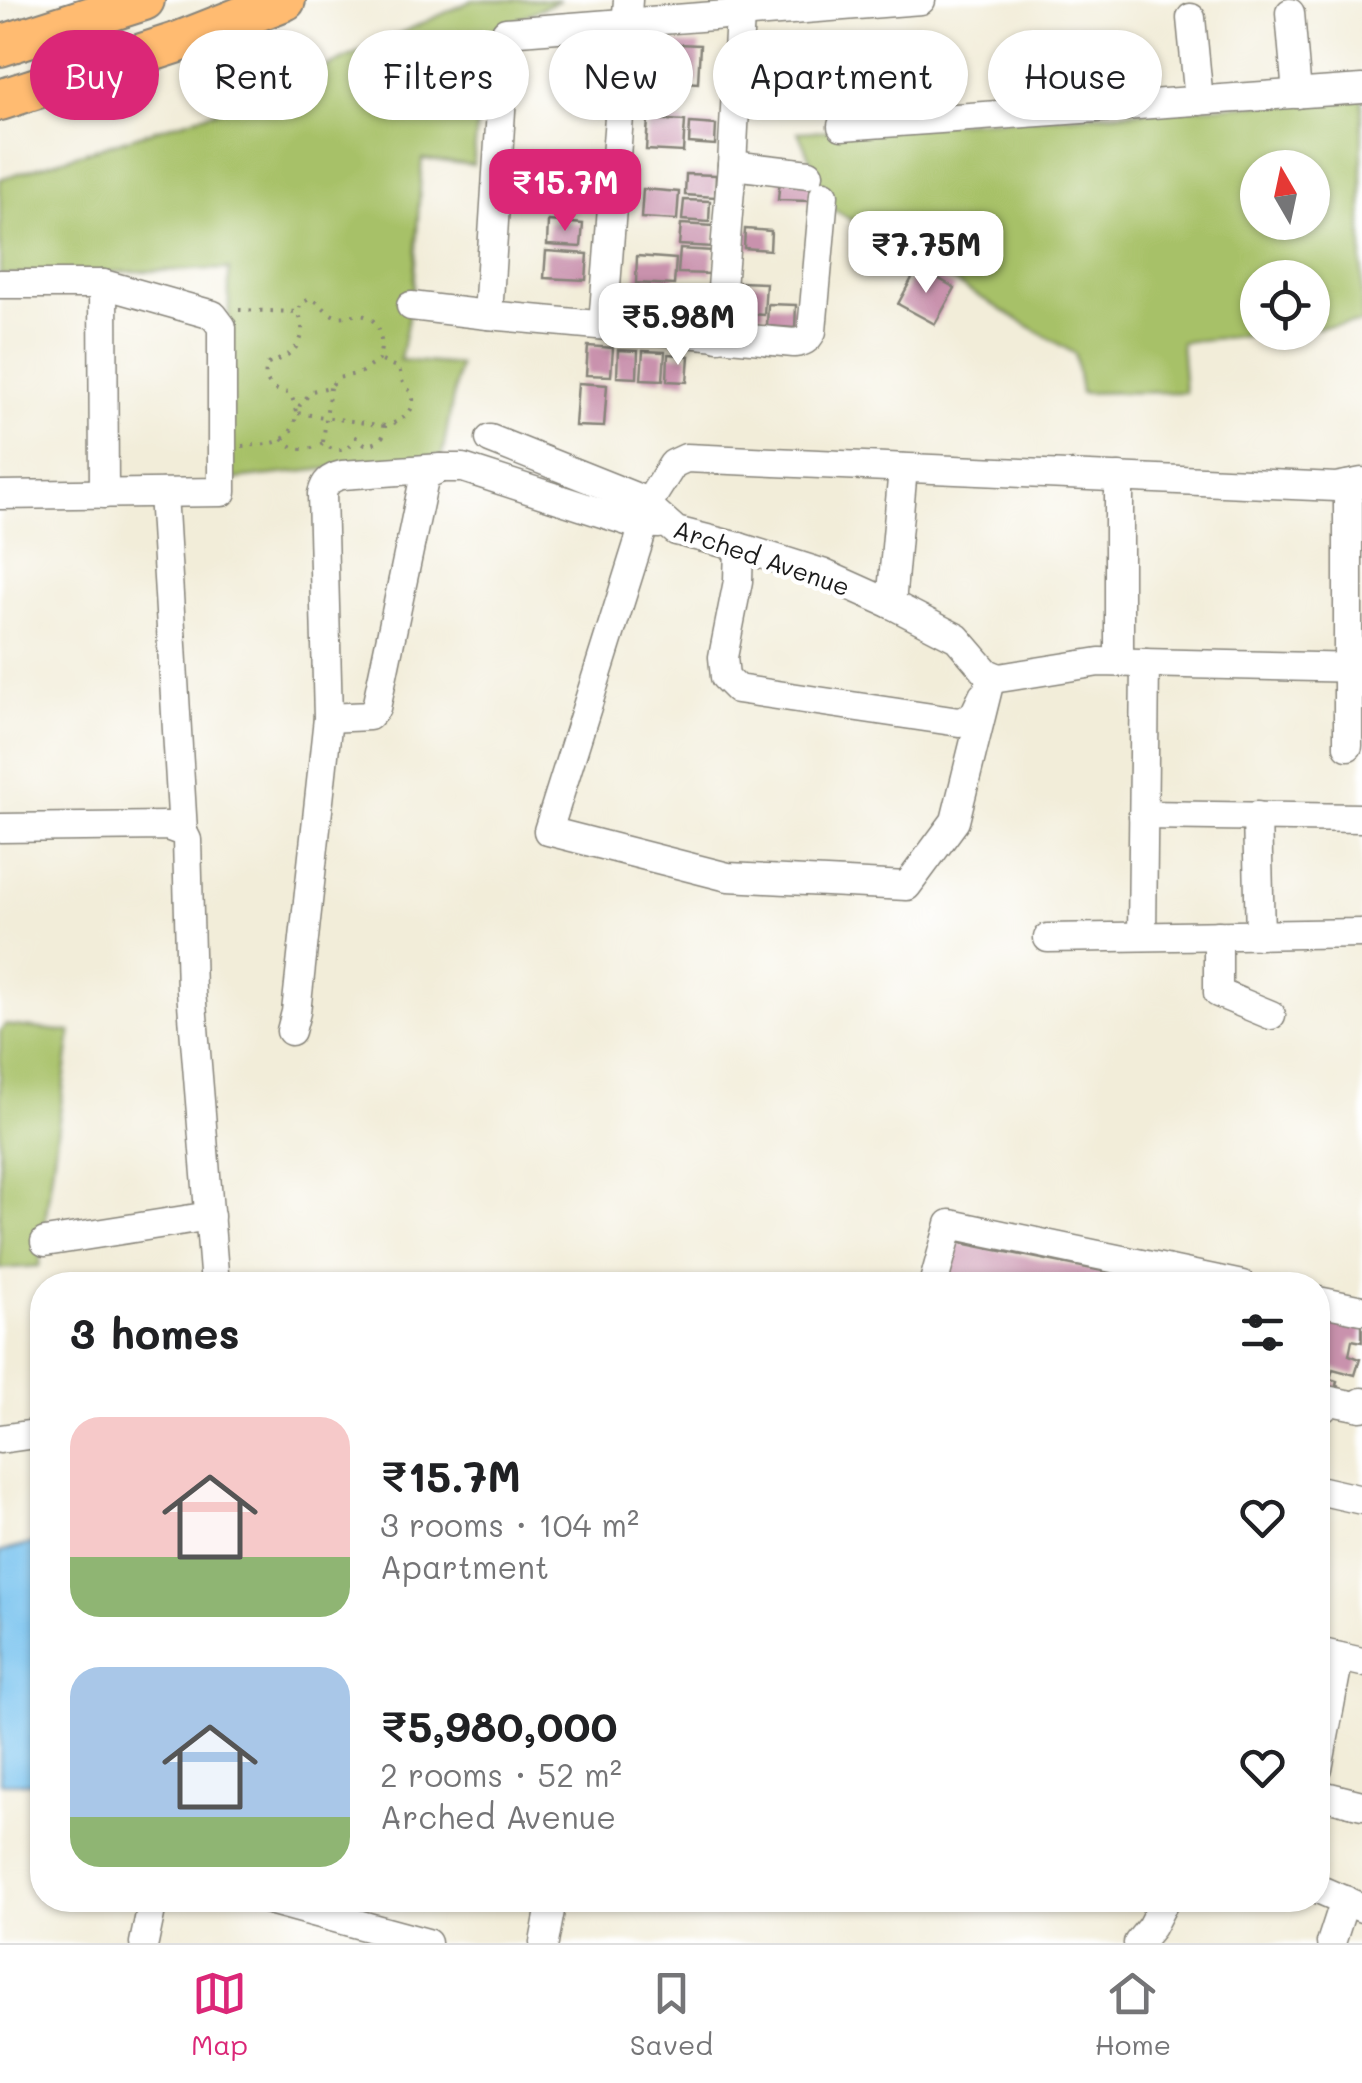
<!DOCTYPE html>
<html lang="en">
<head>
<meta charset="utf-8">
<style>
	body { margin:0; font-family:Mali,sans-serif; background:#f6f6f6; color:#202124; height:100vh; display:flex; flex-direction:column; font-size:38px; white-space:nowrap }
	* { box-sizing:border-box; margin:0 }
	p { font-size:32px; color:#757577 }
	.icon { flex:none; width:55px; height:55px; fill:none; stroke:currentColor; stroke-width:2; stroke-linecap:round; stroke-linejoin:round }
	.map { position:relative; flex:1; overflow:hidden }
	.details { position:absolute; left:30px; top:1272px; width:1300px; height:640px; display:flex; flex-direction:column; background:#fff; border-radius:40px; box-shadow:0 2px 8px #0004 }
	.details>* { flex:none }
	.guide { position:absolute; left:30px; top:30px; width:1302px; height:90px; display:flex; gap:20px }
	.needle { width:65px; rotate:351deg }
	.tools { position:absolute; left:1240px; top:150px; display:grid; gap:20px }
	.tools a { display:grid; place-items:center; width:90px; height:90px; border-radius:50%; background:#fff; box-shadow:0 2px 8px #0004; font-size:50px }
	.price { position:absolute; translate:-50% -85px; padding:0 22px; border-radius:20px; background:#fff; color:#222; font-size:32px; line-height:65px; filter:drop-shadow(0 2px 5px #0008) }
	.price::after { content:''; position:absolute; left:50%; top:60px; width:30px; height:22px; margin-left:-15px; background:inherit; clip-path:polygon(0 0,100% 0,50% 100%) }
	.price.selected { background:#db2777; color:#fff }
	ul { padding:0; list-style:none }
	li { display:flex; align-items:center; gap:30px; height:250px; padding:0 40px }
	li span { display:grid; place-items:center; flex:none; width:280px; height:200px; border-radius:30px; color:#555 }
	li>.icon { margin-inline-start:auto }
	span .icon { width:120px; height:120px; fill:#fffc; stroke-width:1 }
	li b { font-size:42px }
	h2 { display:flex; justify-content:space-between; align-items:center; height:120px; padding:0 40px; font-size:42px }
	.tag { padding:0 35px; border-radius:45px; background:#fff; box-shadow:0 2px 8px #0004; font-size:35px; line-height:90px }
	.tag.selected { background:#db2777; color:#fff }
	.menu { display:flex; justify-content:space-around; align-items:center; height:140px; border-top:2px solid #e0e0e0; background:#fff; font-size:28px; color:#757577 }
	.menu a { display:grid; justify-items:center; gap:5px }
	.menu .selected { color:#db2777 }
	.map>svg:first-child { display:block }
</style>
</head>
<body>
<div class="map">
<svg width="1362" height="1943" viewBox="0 0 1362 1943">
	<rect width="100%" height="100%" fill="#fff"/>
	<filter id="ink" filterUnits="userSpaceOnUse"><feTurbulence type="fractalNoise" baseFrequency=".01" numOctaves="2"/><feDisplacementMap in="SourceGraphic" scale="20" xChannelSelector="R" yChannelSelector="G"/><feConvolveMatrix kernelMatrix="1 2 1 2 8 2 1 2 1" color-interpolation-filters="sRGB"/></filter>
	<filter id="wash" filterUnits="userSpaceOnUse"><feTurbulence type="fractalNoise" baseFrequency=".0048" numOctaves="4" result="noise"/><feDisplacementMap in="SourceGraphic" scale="40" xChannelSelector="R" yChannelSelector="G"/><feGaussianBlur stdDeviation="2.25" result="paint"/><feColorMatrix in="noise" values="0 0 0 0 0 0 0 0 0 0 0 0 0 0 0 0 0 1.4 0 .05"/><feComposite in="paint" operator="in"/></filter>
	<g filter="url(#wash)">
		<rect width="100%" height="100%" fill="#f2edd9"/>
		<g fill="#a7c168" stroke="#626e42" stroke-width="2.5" fill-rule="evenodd">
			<polygon points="473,0 560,0 486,33 473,165 422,159 413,292 400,360 459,365 442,456 228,480 229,269 0,275 0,179 261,97"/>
			<path d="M 1362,98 L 1362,323 L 1313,328 L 1312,278 L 1258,278 L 1258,332 L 1273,333 L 1181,342 L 1185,392 L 1081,393 L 1075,354 L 831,208 L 798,132 ZM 1258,168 L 1312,168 L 1312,222 L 1258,222 Z"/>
			<polygon points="5,1025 71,1032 39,1266 0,1269 0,1032"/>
		</g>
		<polygon fill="#74c1ee" stroke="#486e85" stroke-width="2.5" points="42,1541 42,1783 0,1783 0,1552"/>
		<g id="blocks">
			<g fill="#c992ad">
				<polygon points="654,43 700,45 698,83 652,80"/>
				<polygon points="648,119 685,121 683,152 646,150"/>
				<polygon points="690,123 716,125 715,145 689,143"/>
				<polygon points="553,153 587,155 586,178 551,176"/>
				<polygon points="686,174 716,175 715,197 685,195"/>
				<polygon points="780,178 812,180 810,201 778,200"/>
				<polygon points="643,189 679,192 677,220 641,218"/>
				<polygon points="684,200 710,201 709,222 682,220"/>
				<polygon points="548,221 583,224 581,247 547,245"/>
				<polygon points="681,224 714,226 713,247 679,245"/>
				<polygon points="745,229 771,231 770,250 744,248"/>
				<polygon points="680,249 713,251 711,274 678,273"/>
				<polygon points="546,251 588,254 586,280 544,278"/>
				<polygon points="637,256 676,259 674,285 636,283"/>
				<polygon points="918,267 955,288 935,324 898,304"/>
				<polygon points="739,282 766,283 764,315 737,313"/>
				<polygon points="626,288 673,291 671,323 624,319"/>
				<polygon points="680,300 706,302 704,325 679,324"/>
				<polygon points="768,304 796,305 795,328 767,326"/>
				<polygon points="588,346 613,348 611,376 586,375"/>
				<polygon points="618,350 638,351 637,378 617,377"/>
				<polygon points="643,351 665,352 663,380 641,379"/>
				<polygon points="668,354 689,356 687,382 667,381"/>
				<polygon points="578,383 607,385 604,427 575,426"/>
				<polygon points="951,1241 1163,1283 1162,1285 940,1285"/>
				<polygon points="1318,1314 1362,1323 1362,1342 1352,1340 1349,1355 1360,1359 1355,1375 1333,1369 1330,1379 1337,1381 1336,1385 1343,1390 1318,1396"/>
			</g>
		</g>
	</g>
	<g filter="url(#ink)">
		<use href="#blocks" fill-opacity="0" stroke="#87847a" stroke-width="2.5"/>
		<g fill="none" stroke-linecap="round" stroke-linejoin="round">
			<g stroke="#87847a" stroke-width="31">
				<g id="minor">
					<polyline points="1290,13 1297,94"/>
					<polyline points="1191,18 1199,101"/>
					<polyline points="842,126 1362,89"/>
					<polyline points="732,165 809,174"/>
					<path d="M 824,195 L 812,331 C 808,340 803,342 794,343 L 488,315 L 506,32 L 921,0"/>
					<polyline points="0,284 103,284 213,315 222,327 222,492 0,495"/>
					<polyline points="103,284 104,494"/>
					<polyline points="411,306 488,315"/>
					<polyline points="603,325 628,0"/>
					<polyline points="718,337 732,165 740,15"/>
					<polyline points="490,439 640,499 676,531 739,547 822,573 891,604 957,638 987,673 999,678 1099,662 1362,668"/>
					<polyline points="1348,485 1348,746"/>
					<polyline points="163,493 183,832"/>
					<polyline points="647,505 673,464 686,458 1336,487 1362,482"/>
					<polyline points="644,525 548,831 728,877 907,886 955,821 991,676"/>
					<polyline points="739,547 738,581 723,657 725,677 737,689 959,722 973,717 983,696"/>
					<polyline points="891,604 903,468"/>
					<polyline points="1119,662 1119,477"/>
					<polyline points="328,718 369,716 376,708 424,479 428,474 441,468"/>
					<polyline points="1143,815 1362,818"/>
					<polyline points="1257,816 1260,935"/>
					<polyline points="0,828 167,826 183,832 187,840 191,991 215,1285"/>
					<polyline points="1218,935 1218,993 1271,1015"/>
					<polyline points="1142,936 1145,663"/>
					<polyline points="1048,938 1362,933"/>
					<path d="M 291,1031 L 296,1012 L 328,718 L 322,494 C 325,482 330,478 342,475 L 441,468 L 463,468 L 633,523 L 659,524"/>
					<polyline points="45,1242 210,1216"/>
					<polyline points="933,1285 950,1224 1242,1285"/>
					<polyline points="1318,1301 1362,1310"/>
					<polyline points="1318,1407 1323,1408 1326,1400 1361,1407 1362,1402"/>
					<polyline points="0,1439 42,1433"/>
					<polyline points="1318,1490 1362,1500"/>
					<polyline points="1318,1652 1362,1662"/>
					<polyline points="1318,1769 1339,1657"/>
					<polyline points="1318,1794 1362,1805"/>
					<polyline points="1318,1889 1362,1908"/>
					<polyline points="269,1900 427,1943"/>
					<polyline points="144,1943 153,1900"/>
					<polyline points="544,1943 552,1900"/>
					<polyline points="1138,1943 1151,1927 1165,1900"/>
					<polyline points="1331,1943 1345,1900"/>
				</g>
			</g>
			<g stroke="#87847a" stroke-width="44">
				<g id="highway">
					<polyline points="0,46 144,0"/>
					<polyline points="0,100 176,43 285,0"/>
				</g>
			</g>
			<g stroke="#87847a" stroke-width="4" stroke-dasharray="2.5 8" stroke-linecap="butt">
				<path d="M 239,310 L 298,312 L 301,303 L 310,299 C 322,302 325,313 336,316 C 344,318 352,314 360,315 C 383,318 383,342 379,360 L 360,373 L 338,378 L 330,387 L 312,391 L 300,405 L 297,413 L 385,426"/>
				<path d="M 282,439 C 294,451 308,452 323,443 C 335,454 349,452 356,437 L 365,444 C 377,445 385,439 385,426 C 401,422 421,409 410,391 C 408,389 405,387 404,385 C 401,380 401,374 399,368 L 379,360"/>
				<polyline points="323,442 330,387"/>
				<path d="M 242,446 C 253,445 266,445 276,442 C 297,435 301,409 289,393 C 273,392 260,380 268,364 C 295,355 310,340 298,312"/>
			</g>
			<use href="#minor" stroke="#fff" stroke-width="28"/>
			<use href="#highway" stroke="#ffbb71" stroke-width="40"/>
		</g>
	</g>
	<g text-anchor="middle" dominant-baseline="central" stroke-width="9" stroke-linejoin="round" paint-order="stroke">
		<g font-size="25" fill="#1c1c1c" stroke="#fff">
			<text transform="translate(762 557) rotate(19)">Arched Avenue</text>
		</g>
	</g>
</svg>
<div class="tools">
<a><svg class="needle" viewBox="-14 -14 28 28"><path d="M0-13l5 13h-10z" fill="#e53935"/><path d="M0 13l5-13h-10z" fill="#757577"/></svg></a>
<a><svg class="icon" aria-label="locate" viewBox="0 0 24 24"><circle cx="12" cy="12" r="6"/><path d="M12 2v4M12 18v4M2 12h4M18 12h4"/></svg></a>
</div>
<b class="price selected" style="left:565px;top:234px">₹15.7M</b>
<b class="price" style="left:926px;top:296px">₹7.75M</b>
<b class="price" style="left:678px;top:368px">₹5.98M</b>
<div class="guide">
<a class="tag selected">Buy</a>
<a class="tag">Rent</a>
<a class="tag">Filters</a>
<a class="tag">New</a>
<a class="tag">Apartment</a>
<a class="tag">House</a>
</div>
<section class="details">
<h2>3 homes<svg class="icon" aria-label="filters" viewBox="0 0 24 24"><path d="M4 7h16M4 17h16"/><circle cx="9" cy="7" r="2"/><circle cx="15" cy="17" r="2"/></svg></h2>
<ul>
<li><span style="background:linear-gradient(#f6c9c9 70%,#8fb573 0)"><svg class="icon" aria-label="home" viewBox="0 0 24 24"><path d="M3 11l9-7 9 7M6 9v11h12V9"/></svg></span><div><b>₹15.7M</b><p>3 rooms · 104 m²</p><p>Apartment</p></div><svg class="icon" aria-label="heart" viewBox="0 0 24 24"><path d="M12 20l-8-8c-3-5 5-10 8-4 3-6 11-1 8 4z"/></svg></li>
<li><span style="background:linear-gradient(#a9c7e8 75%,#8fb573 0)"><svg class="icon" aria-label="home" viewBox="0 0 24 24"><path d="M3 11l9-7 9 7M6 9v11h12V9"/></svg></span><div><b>₹5,980,000</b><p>2 rooms · 52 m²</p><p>Arched Avenue</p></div><svg class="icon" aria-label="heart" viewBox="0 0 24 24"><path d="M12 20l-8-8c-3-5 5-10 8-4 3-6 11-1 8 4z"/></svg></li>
</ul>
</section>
</div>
<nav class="menu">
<a class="selected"><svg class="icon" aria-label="map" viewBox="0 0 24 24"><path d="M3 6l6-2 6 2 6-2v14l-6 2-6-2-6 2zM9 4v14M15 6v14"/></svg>Map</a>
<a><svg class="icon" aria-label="saved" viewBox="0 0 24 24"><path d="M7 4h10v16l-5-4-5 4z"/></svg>Saved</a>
<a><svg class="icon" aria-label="home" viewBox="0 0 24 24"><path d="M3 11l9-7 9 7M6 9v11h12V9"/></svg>Home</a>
</nav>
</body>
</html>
